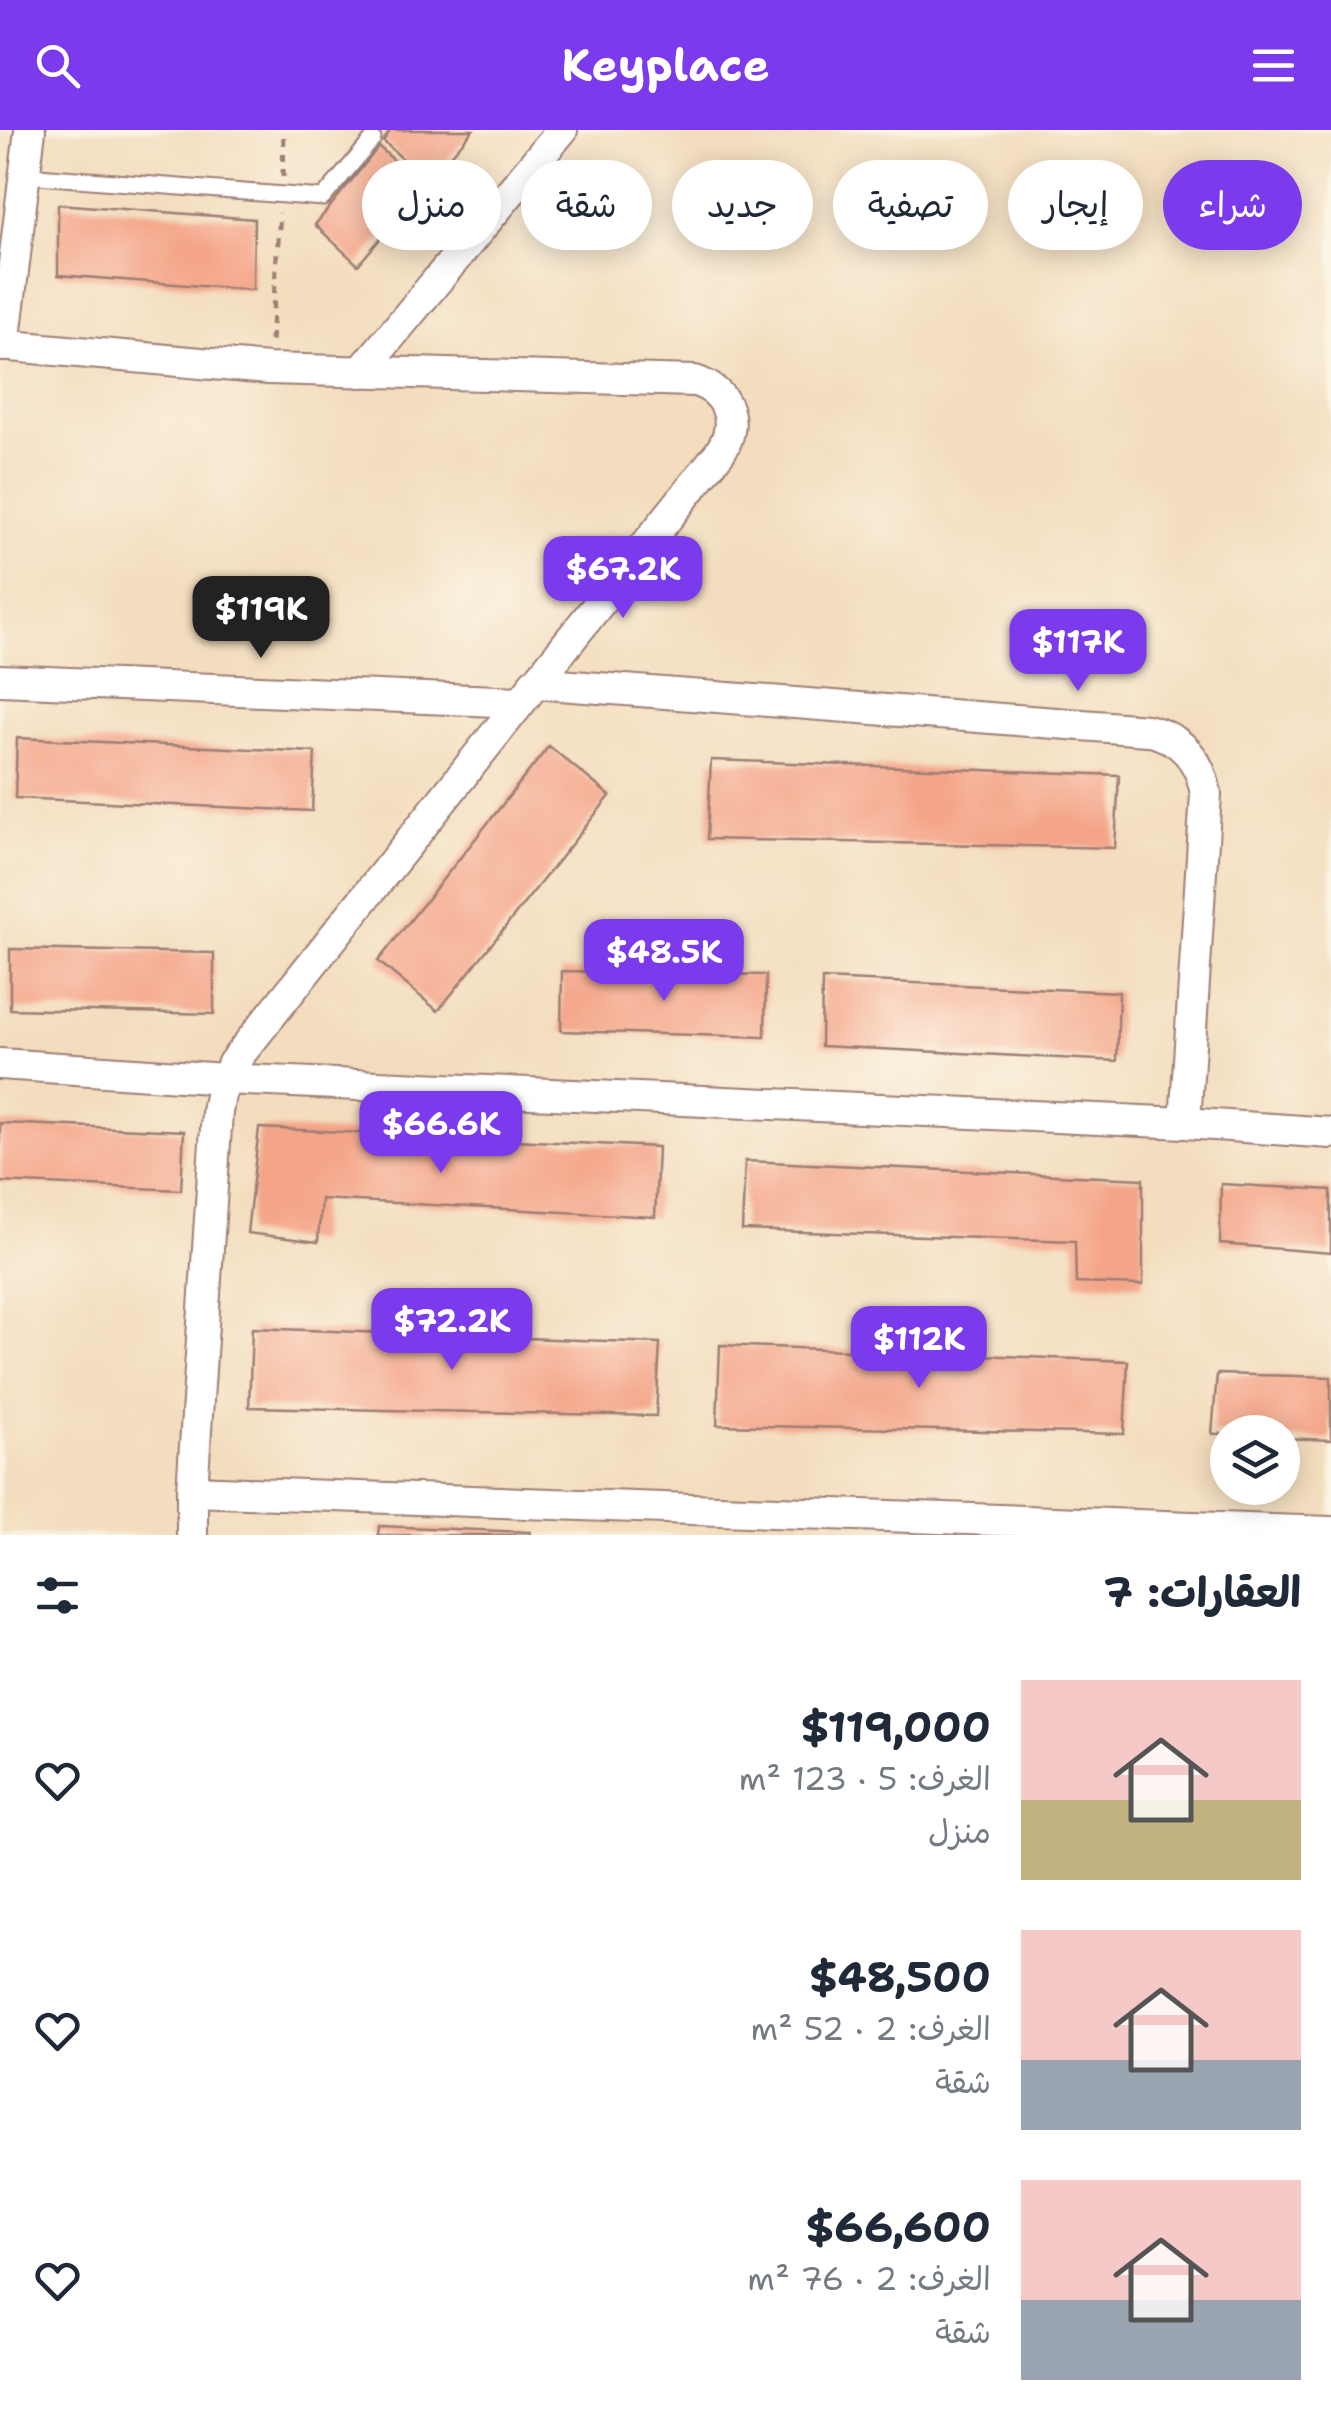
<!DOCTYPE html>
<html lang="ar">
<head>
<meta charset="utf-8">
<style>
	body { margin:0; font-family:"Shantell Sans","Playpen Sans Arabic",sans-serif; background:#f2f2f3; color:#1f2937; direction:rtl; height:100vh; display:flex; flex-direction:column; font-size:38px; white-space:nowrap }
	* { box-sizing:border-box; margin:0 }
	p { font-size:32px; color:#747a83 }
	.icon { flex:none; width:55px; height:55px; fill:none; stroke:currentColor; stroke-width:2; stroke-linecap:round; stroke-linejoin:round }
	.map { position:relative; height:1405px; overflow:hidden; direction:ltr }
	.sheet { display:flex; flex-direction:column; background:#fff; flex:1 }
	.sheet>* { flex:none }
	.banner { position:absolute; left:30px; top:30px; width:1272px; height:90px; direction:rtl; display:flex; gap:20px }
	.controls { position:absolute; left:1210px; top:1285px; display:grid; gap:20px }
	.controls a { display:grid; place-items:center; width:90px; height:90px; border-radius:50%; background:#fff; box-shadow:0 5px 25px #0003; font-size:50px }
	.price { position:absolute; translate:-50% -85px; padding:0 22px; border-radius:20px; background:#7c3aed; color:#fff; font-size:32px; line-height:65px; filter:drop-shadow(0 2px 5px #0008) }
	.price::after { content:''; position:absolute; left:50%; top:60px; width:30px; height:22px; margin-left:-15px; background:inherit; clip-path:polygon(0 0,100% 0,50% 100%) }
	.price.selected { background:#222; color:#fff }
	ul { padding:0; list-style:none }
	li { display:flex; align-items:center; gap:30px; height:250px; padding:0 30px }
	li span { display:grid; place-items:center; flex:none; width:280px; height:200px; border-radius:0px; color:#555 }
	li>.icon { margin-inline-start:auto }
	span .icon { width:120px; height:120px; fill:#fffc; stroke-width:1 }
	li b { font-size:42px }
	h2 { display:flex; justify-content:space-between; align-items:center; height:120px; padding:0 30px; font-size:42px }
	.chip { padding:0 35px; border-radius:45px; background:#fff; box-shadow:0 5px 25px #0003; font-size:35px; line-height:90px }
	.chip.selected { background:#7c3aed; color:#fff }
	header { display:flex; justify-content:space-between; align-items:center; height:130px; padding:0 30px; background:#7c3aed; color:#fff; font-size:45px; font-weight:700 }
	.map>svg:first-child { display:block }
</style>
</head>
<body>
<header><svg class="icon" aria-label="menu" viewBox="0 0 24 24"><path d="M4 6h16M4 12h16M4 18h16"/></svg>Keyplace<svg class="icon" aria-label="search" viewBox="0 0 24 24"><circle cx="10" cy="10" r="6"/><path d="M15 15l6 6"/></svg></header>
<div class="map">
<svg width="1331" height="1405" viewBox="0 0 1331 1405">
	<rect width="100%" height="100%" fill="#fcf5e5"/>
	<filter id="ink" filterUnits="userSpaceOnUse"><feTurbulence type="fractalNoise" baseFrequency=".01" numOctaves="2"/><feDisplacementMap in="SourceGraphic" scale="20" xChannelSelector="R" yChannelSelector="G"/><feConvolveMatrix kernelMatrix="1 2 1 2 8 2 1 2 1" color-interpolation-filters="sRGB"/></filter>
	<filter id="wash" filterUnits="userSpaceOnUse"><feTurbulence type="fractalNoise" baseFrequency=".0048" numOctaves="4" result="noise"/><feDisplacementMap in="SourceGraphic" scale="40" xChannelSelector="R" yChannelSelector="G"/><feGaussianBlur stdDeviation="2.25" result="paint"/><feColorMatrix in="noise" values="0 0 0 0 0 0 0 0 0 0 0 0 0 0 0 0 0 1.4 0 .05"/><feComposite in="paint" operator="in"/></filter>
	<g filter="url(#wash)">
		<rect width="100%" height="100%" fill="#f3ddbe"/>
		<g id="blocks">
			<g fill="#f4a589">
				<polygon points="391,0 473,0 428,52 383,11"/>
				<polygon points="379,17 424,57 358,135 315,95"/>
				<polygon points="58,74 254,89 253,160 58,145"/>
				<polygon points="17,608 315,622 312,681 15,668"/>
				<polygon points="549,616 610,666 438,881 378,831"/>
				<polygon points="711,630 1119,645 1115,718 707,709"/>
				<polygon points="10,819 214,823 214,884 10,879"/>
				<polygon points="562,841 766,845 765,907 561,901"/>
				<polygon points="822,849 1119,862 1117,931 821,916"/>
				<polygon points="0,993 184,1001 181,1060 0,1052"/>
				<polygon points="259,998 658,1017 655,1087 321,1069 318,1112 247,1103"/>
				<polygon points="745,1031 1143,1049 1143,1155 1076,1153 1075,1111 742,1100"/>
				<polygon points="1221,1054 1331,1060 1331,1123 1220,1114"/>
				<polygon points="252,1198 660,1213 656,1286 249,1277"/>
				<polygon points="720,1215 1128,1231 1124,1304 717,1295"/>
				<polygon points="1217,1244 1331,1247 1331,1310 1282,1308 1282,1302 1212,1304"/>
				<polygon points="379,1396 530,1402 530,1405 378,1405"/>
			</g>
		</g>
	</g>
	<g filter="url(#ink)">
		<use href="#blocks" fill-opacity="0" stroke="#9e7e74" stroke-width="2.5"/>
		<g fill="none" stroke-linecap="round" stroke-linejoin="round">
			<g stroke="#9e7e74" stroke-width="19">
				<polyline id="service" points="25,45 323,68 373,9"/>
			</g>
			<g stroke="#9e7e74" stroke-width="34">
				<g id="minor">
					<path d="M 0,215 L 268,239 L 695,251 C 728,261 740,293 720,322 L 233,933 L 220,965 L 217,982 L 192,1361 L 192,1405"/>
					<polyline points="4,216 30,0"/>
					<polyline points="361,242 562,0"/>
					<polyline points="0,550 520,572"/>
					<path d="M 534,553 L 1147,600 C 1182,608 1200,629 1206,664 L 1185,993"/>
					<polyline points="0,934 225,949 1185,993 1331,1003"/>
					<polyline points="192,1361 1331,1402"/>
				</g>
			</g>
			<g stroke="#9e7e74" stroke-width="5" stroke-dasharray="8 8" stroke-linecap="butt">
				<polyline points="283,47 284,0"/>
				<polyline points="271,211 280,83"/>
			</g>
			<use href="#service" stroke="#fff" stroke-width="15"/>
			<use href="#minor" stroke="#fff" stroke-width="30"/>
		</g>
	</g>
</svg>
<div class="controls">
<a><svg class="icon" aria-label="layers" viewBox="0 0 24 24"><path d="M12 4l9 5-9 5-9-5zM3 14l9 5 9-5"/></svg></a>
</div>
<b class="price" style="left:623px;top:491px">$67.2K</b>
<b class="price selected" style="left:261px;top:531px">$119K</b>
<b class="price" style="left:1078px;top:564px">$117K</b>
<b class="price" style="left:664px;top:874px">$48.5K</b>
<b class="price" style="left:441px;top:1046px">$66.6K</b>
<b class="price" style="left:452px;top:1243px">$72.2K</b>
<b class="price" style="left:919px;top:1261px">$112K</b>
<div class="banner">
<a class="chip selected">شراء</a>
<a class="chip">إيجار</a>
<a class="chip">تصفية</a>
<a class="chip">جديد</a>
<a class="chip">شقة</a>
<a class="chip">منزل</a>
</div>
</div>
<section class="sheet">
<h2>العقارات: 7<svg class="icon" aria-label="filters" viewBox="0 0 24 24"><path d="M4 7h16M4 17h16"/><circle cx="9" cy="7" r="2"/><circle cx="15" cy="17" r="2"/></svg></h2>
<ul>
<li><span style="background:linear-gradient(#f6c9c9 60%,#c2b280 0)"><svg class="icon" aria-label="home" viewBox="0 0 24 24"><path d="M3 11l9-7 9 7M6 9v11h12V9"/></svg></span><div><b>$119,000</b><p>الغرف: 5 · 123 m²</p><p>منزل</p></div><svg class="icon" aria-label="heart" viewBox="0 0 24 24"><path d="M12 20l-8-8c-3-5 5-10 8-4 3-6 11-1 8 4z"/></svg></li>
<li><span style="background:linear-gradient(#f6c9c9 65%,#9aa5b1 0)"><svg class="icon" aria-label="home" viewBox="0 0 24 24"><path d="M3 11l9-7 9 7M6 9v11h12V9"/></svg></span><div><b>$48,500</b><p>الغرف: 2 · 52 m²</p><p>شقة</p></div><svg class="icon" aria-label="heart" viewBox="0 0 24 24"><path d="M12 20l-8-8c-3-5 5-10 8-4 3-6 11-1 8 4z"/></svg></li>
<li><span style="background:linear-gradient(#f6c9c9 60%,#9aa5b1 0)"><svg class="icon" aria-label="home" viewBox="0 0 24 24"><path d="M3 11l9-7 9 7M6 9v11h12V9"/></svg></span><div><b>$66,600</b><p>الغرف: 2 · 76 m²</p><p>شقة</p></div><svg class="icon" aria-label="heart" viewBox="0 0 24 24"><path d="M12 20l-8-8c-3-5 5-10 8-4 3-6 11-1 8 4z"/></svg></li>
</ul>
</section>
</body>
</html>
